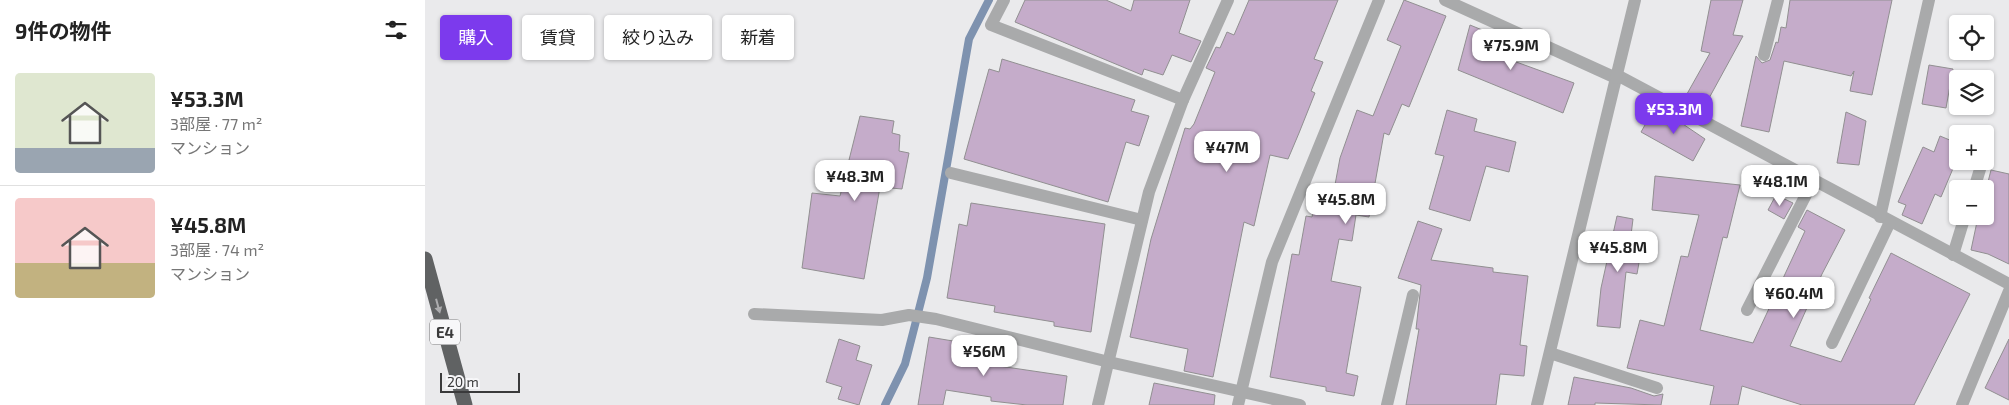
<!DOCTYPE html>
<html lang="ja">
<head>
<meta charset="utf-8">
<style>
	body { margin:0; font-family:"Exo 2","Noto Sans JP",sans-serif; background:#f2f2f2; color:#222; height:100vh; display:flex; flex-direction:column; font-size:19px; white-space:nowrap }
	* { box-sizing:border-box; margin:0 }
	p { font-size:16px; color:#767676 }
	.icon { flex:none; width:28px; height:28px; fill:none; stroke:currentColor; stroke-width:2; stroke-linecap:round; stroke-linejoin:round }
	.map { position:relative; flex:1; overflow:hidden }
	.panel { display:flex; flex-direction:column; background:#fff; width:425px }
	.panel>* { flex:none }
	.guide { position:absolute; left:15px; top:15px; width:475px; height:45px; display:flex; gap:10px }
	.tools { position:absolute; left:1524px; top:15px; display:grid; gap:10px }
	.tools a { display:grid; place-items:center; width:45px; height:45px; border-radius:5px; background:#fff; box-shadow:0 1px 4px #0004; font-size:25px }
	.scale { position:absolute; left:15px; bottom:12px; width:80px; box-sizing:border-box; padding-left:5px; border:2px solid #3a3a3b; border-top:0; font-size:14px; line-height:18px; white-space:nowrap; color:#3a3a3b; -webkit-text-stroke:4px #f7f7f9; paint-order:stroke }
	.price { position:absolute; translate:-50% -42px; padding:0 11px; border-radius:10px; background:#fff; color:#222; font-size:16px; line-height:32px; filter:drop-shadow(0 1px 2px #0008) }
	.price::after { content:''; position:absolute; left:50%; top:30px; width:15px; height:11px; margin-left:-8px; background:inherit; clip-path:polygon(0 0,100% 0,50% 100%) }
	.price.active { background:#7c3aed; color:#fff }
	ul { padding:0; list-style:none }
	li { display:flex; align-items:center; gap:15px; height:125px; padding:0 15px }
	li+li { border-top:1px solid #e0e0e0 }
	li span { display:grid; place-items:center; flex:none; width:140px; height:100px; border-radius:5px; color:#555 }
	li>.icon { margin-inline-start:auto }
	span .icon { width:60px; height:60px; fill:#fffc; stroke-width:1 }
	li b { font-size:21px }
	h2 { display:flex; justify-content:space-between; align-items:center; height:60px; padding:0 15px; font-size:21px }
	.pill { padding:0 18px; border-radius:5px; background:#fff; box-shadow:0 1px 4px #0004; font-size:18px; line-height:45px }
	.pill.active { background:#7c3aed; color:#fff }
	main { display:flex; flex:1; min-height:0 }
	.map>svg:first-child { display:block }
</style>
</head>
<body>
<main>
<section class="panel">
<h2>9件の物件<svg class="icon" aria-label="filters" viewBox="0 0 24 24"><path d="M4 7h16M4 17h16"/><circle cx="9" cy="7" r="2"/><circle cx="15" cy="17" r="2"/></svg></h2>
<ul>
<li><span style="background:linear-gradient(#dfe7d0 75%,#9aa5b1 0)"><svg class="icon" aria-label="home" viewBox="0 0 24 24"><path d="M3 11l9-7 9 7M6 9v11h12V9"/></svg></span><div><b>¥53.3M</b><p>3部屋 · 77 m²</p><p>マンション</p></div></li>
<li><span style="background:linear-gradient(#f6c9c9 65%,#c2b280 0)"><svg class="icon" aria-label="home" viewBox="0 0 24 24"><path d="M3 11l9-7 9 7M6 9v11h12V9"/></svg></span><div><b>¥45.8M</b><p>3部屋 · 74 m²</p><p>マンション</p></div></li>
</ul>
</section>
<div class="map">
<svg width="1584" height="405" viewBox="0 0 1584 405">
	<rect width="100%" height="100%" fill="#eaeaec"/>
	<g fill="none" stroke-linecap="round" stroke-linejoin="round">
		<polyline stroke="#7e92af" stroke-width="8" points="460,405 480,364 502,278 544,39 564,0"/>
	</g>
	<g fill="#c5acca" stroke="#918f91">
		<polygon points="600,0 681,0 706,11 709,0 765,0 754,33 776,41 766,62 747,55 738,75 719,69 717,75 590,22"/>
		<polygon points="824,0 913,0 889,59 898,62 886,91 890,93 874,133 863,159 845,155 829,226 819,222 788,377 759,371 763,349 705,337 726,239 760,128 765,129 769,124 790,72 781,68 791,47 795,48 802,32 809,35"/>
		<polygon points="979,0 1021,16 984,107 977,104 964,135 959,133 944,217 931,215 927,241 914,239 906,281 936,287 921,373 933,376 929,396 901,391 901,387 845,377 867,254 874,255 881,216 887,217 892,187 909,190 915,158 932,110 948,116 976,46 962,40"/>
		<polygon points="1286,0 1318,0 1308,35 1318,36 1277,111 1258,101 1285,53 1276,51"/>
		<polygon points="1365,0 1467,0 1447,95 1425,91 1429,71 1426,76 1359,61 1344,132 1316,126 1331,56 1337,63 1345,60 1351,42 1353,43 1356,27 1361,28"/>
		<polygon points="1045,25 1089,43 1083,59 1149,83 1138,113 1033,70"/>
		<polygon points="577,59 710,100 706,111 724,116 714,146 701,142 683,202 539,159 564,69 574,72"/>
		<polygon points="1504,65 1528,69 1521,108 1497,104"/>
		<polygon points="1022,110 1052,119 1049,131 1091,142 1084,172 1061,166 1045,221 1004,209 1019,156 1010,154"/>
		<polygon points="1228,111 1248,121 1249,118 1280,139 1268,161 1216,132"/>
		<polygon points="1421,112 1441,121 1434,165 1412,163"/>
		<polygon points="435,116 469,121 467,133 475,135 474,151 484,153 477,189 455,187 439,279 377,268 387,193 415,196"/>
		<polygon points="1515,136 1532,143 1532,159 1516,197 1510,194 1497,224 1477,215 1481,205 1473,202 1498,147 1509,152"/>
		<polygon points="1566,170 1584,174 1584,264 1563,254 1546,250 1553,217 1560,219 1560,194"/>
		<polygon points="1230,176 1315,185 1302,238 1298,237 1275,330 1328,343 1380,231 1373,227 1382,210 1420,230 1397,274 1365,346 1416,362 1446,299 1444,298 1466,253 1545,294 1489,405 1377,405 1317,386 1313,405 1285,405 1289,386 1202,368 1215,320 1239,326 1256,256 1263,257 1274,215 1227,210"/>
		<polygon points="1351,195 1368,203 1359,219 1343,210"/>
		<polygon points="546,203 680,224 666,332 629,326 629,322 569,312 570,306 522,298 534,224 542,226"/>
		<polygon points="1192,216 1208,219 1205,243 1217,246 1212,274 1201,272 1195,328 1172,326 1176,288"/>
		<polygon points="993,221 1017,229 1006,260 1068,268 1068,272 1103,276 1095,345 1102,346 1099,376 1075,374 1071,405 981,405 994,329 991,329 996,285 973,278"/>
		<polygon points="504,337 576,349 574,366 642,376 638,405 602,405 566,401 566,397 521,390 518,405 493,405"/>
		<polygon points="414,339 435,346 431,360 447,365 434,405 413,399 417,387 401,382"/>
		<polygon points="1584,339 1584,400 1560,388"/>
		<polygon points="1149,377 1206,388 1229,396 1238,394 1236,405 1170,403 1170,405 1143,405"/>
		<polygon points="729,383 790,395 789,405 724,405"/>
	</g>
	<g fill="none" stroke-linecap="round" stroke-linejoin="round">
		<g stroke="#a9aaab" stroke-width="12">
			<polyline points="579,0 566,25 758,100"/>
			<polyline points="1020,0 1191,78 1112,405"/>
			<polyline points="1339,55 1353,0"/>
			<polyline points="1192,75 1584,284"/>
			<polyline points="526,173 717,220"/>
			<polyline points="1549,189 1556,166"/>
			<polyline points="1455,217 1504,0"/>
			<polyline points="1528,255 1540,216"/>
			<polyline points="1322,310 1388,181"/>
			<polyline points="329,314 457,320 484,315 511,319 684,362 875,405"/>
			<polyline points="1407,343 1465,222"/>
			<polyline points="1125,353 1232,388"/>
			<polyline points="673,405 724,192 758,100 803,0"/>
			<polyline points="813,405 847,262 954,0"/>
			<polyline points="962,405 988,295"/>
			<polyline points="1537,405 1584,291"/>
		</g>
		<polyline stroke="#a9aaab" stroke-width="12" points="1191,78 1210,0"/>
		<polyline stroke="#606263" stroke-width="15" points="0,259 40,405"/>
	</g>
	<defs><path id="oneway-solid" d="M-6-.8H1V-3.2L6.5 0L1 3.2V.8H-6Z" transform="scale(1.25)"/></defs>
	<use fill="#acacae" href="#oneway-solid" transform="translate(13 306) rotate(75)"/>
	<g text-anchor="middle" dominant-baseline="central" stroke-width="4" stroke-linejoin="round" paint-order="stroke">
		<rect fill="#f7f7f9" stroke="#737374" stroke-width="1" x="5" y="319.5" width="30" height="25" rx="4"/>
		<g font-size="15" font-weight="bold" fill="#3a3a3b">
			<text x="20" y="332">E4</text>
		</g>
	</g>
</svg>
<div class="tools">
<a><svg class="icon" aria-label="locate" viewBox="0 0 24 24"><circle cx="12" cy="12" r="6"/><path d="M12 2v4M12 18v4M2 12h4M18 12h4"/></svg></a>
<a><svg class="icon" aria-label="layers" viewBox="0 0 24 24"><path d="M12 4l9 5-9 5-9-5zM3 14l9 5 9-5"/></svg></a>
<a>+</a>
<a>−</a>
</div>
<div class="scale">20 m</div>
<b class="price" style="left:1086px;top:71px">¥75.9M</b>
<b class="price active" style="left:1249px;top:135px">¥53.3M</b>
<b class="price" style="left:802px;top:173px">¥47M</b>
<b class="price" style="left:430px;top:202px">¥48.3M</b>
<b class="price" style="left:1355px;top:207px">¥48.1M</b>
<b class="price" style="left:921px;top:225px">¥45.8M</b>
<b class="price" style="left:1193px;top:273px">¥45.8M</b>
<b class="price" style="left:1369px;top:319px">¥60.4M</b>
<b class="price" style="left:559px;top:377px">¥56M</b>
<div class="guide">
<a class="pill active">購入</a>
<a class="pill">賃貸</a>
<a class="pill">絞り込み</a>
<a class="pill">新着</a>
</div>
</div>
</main>
</body>
</html>
